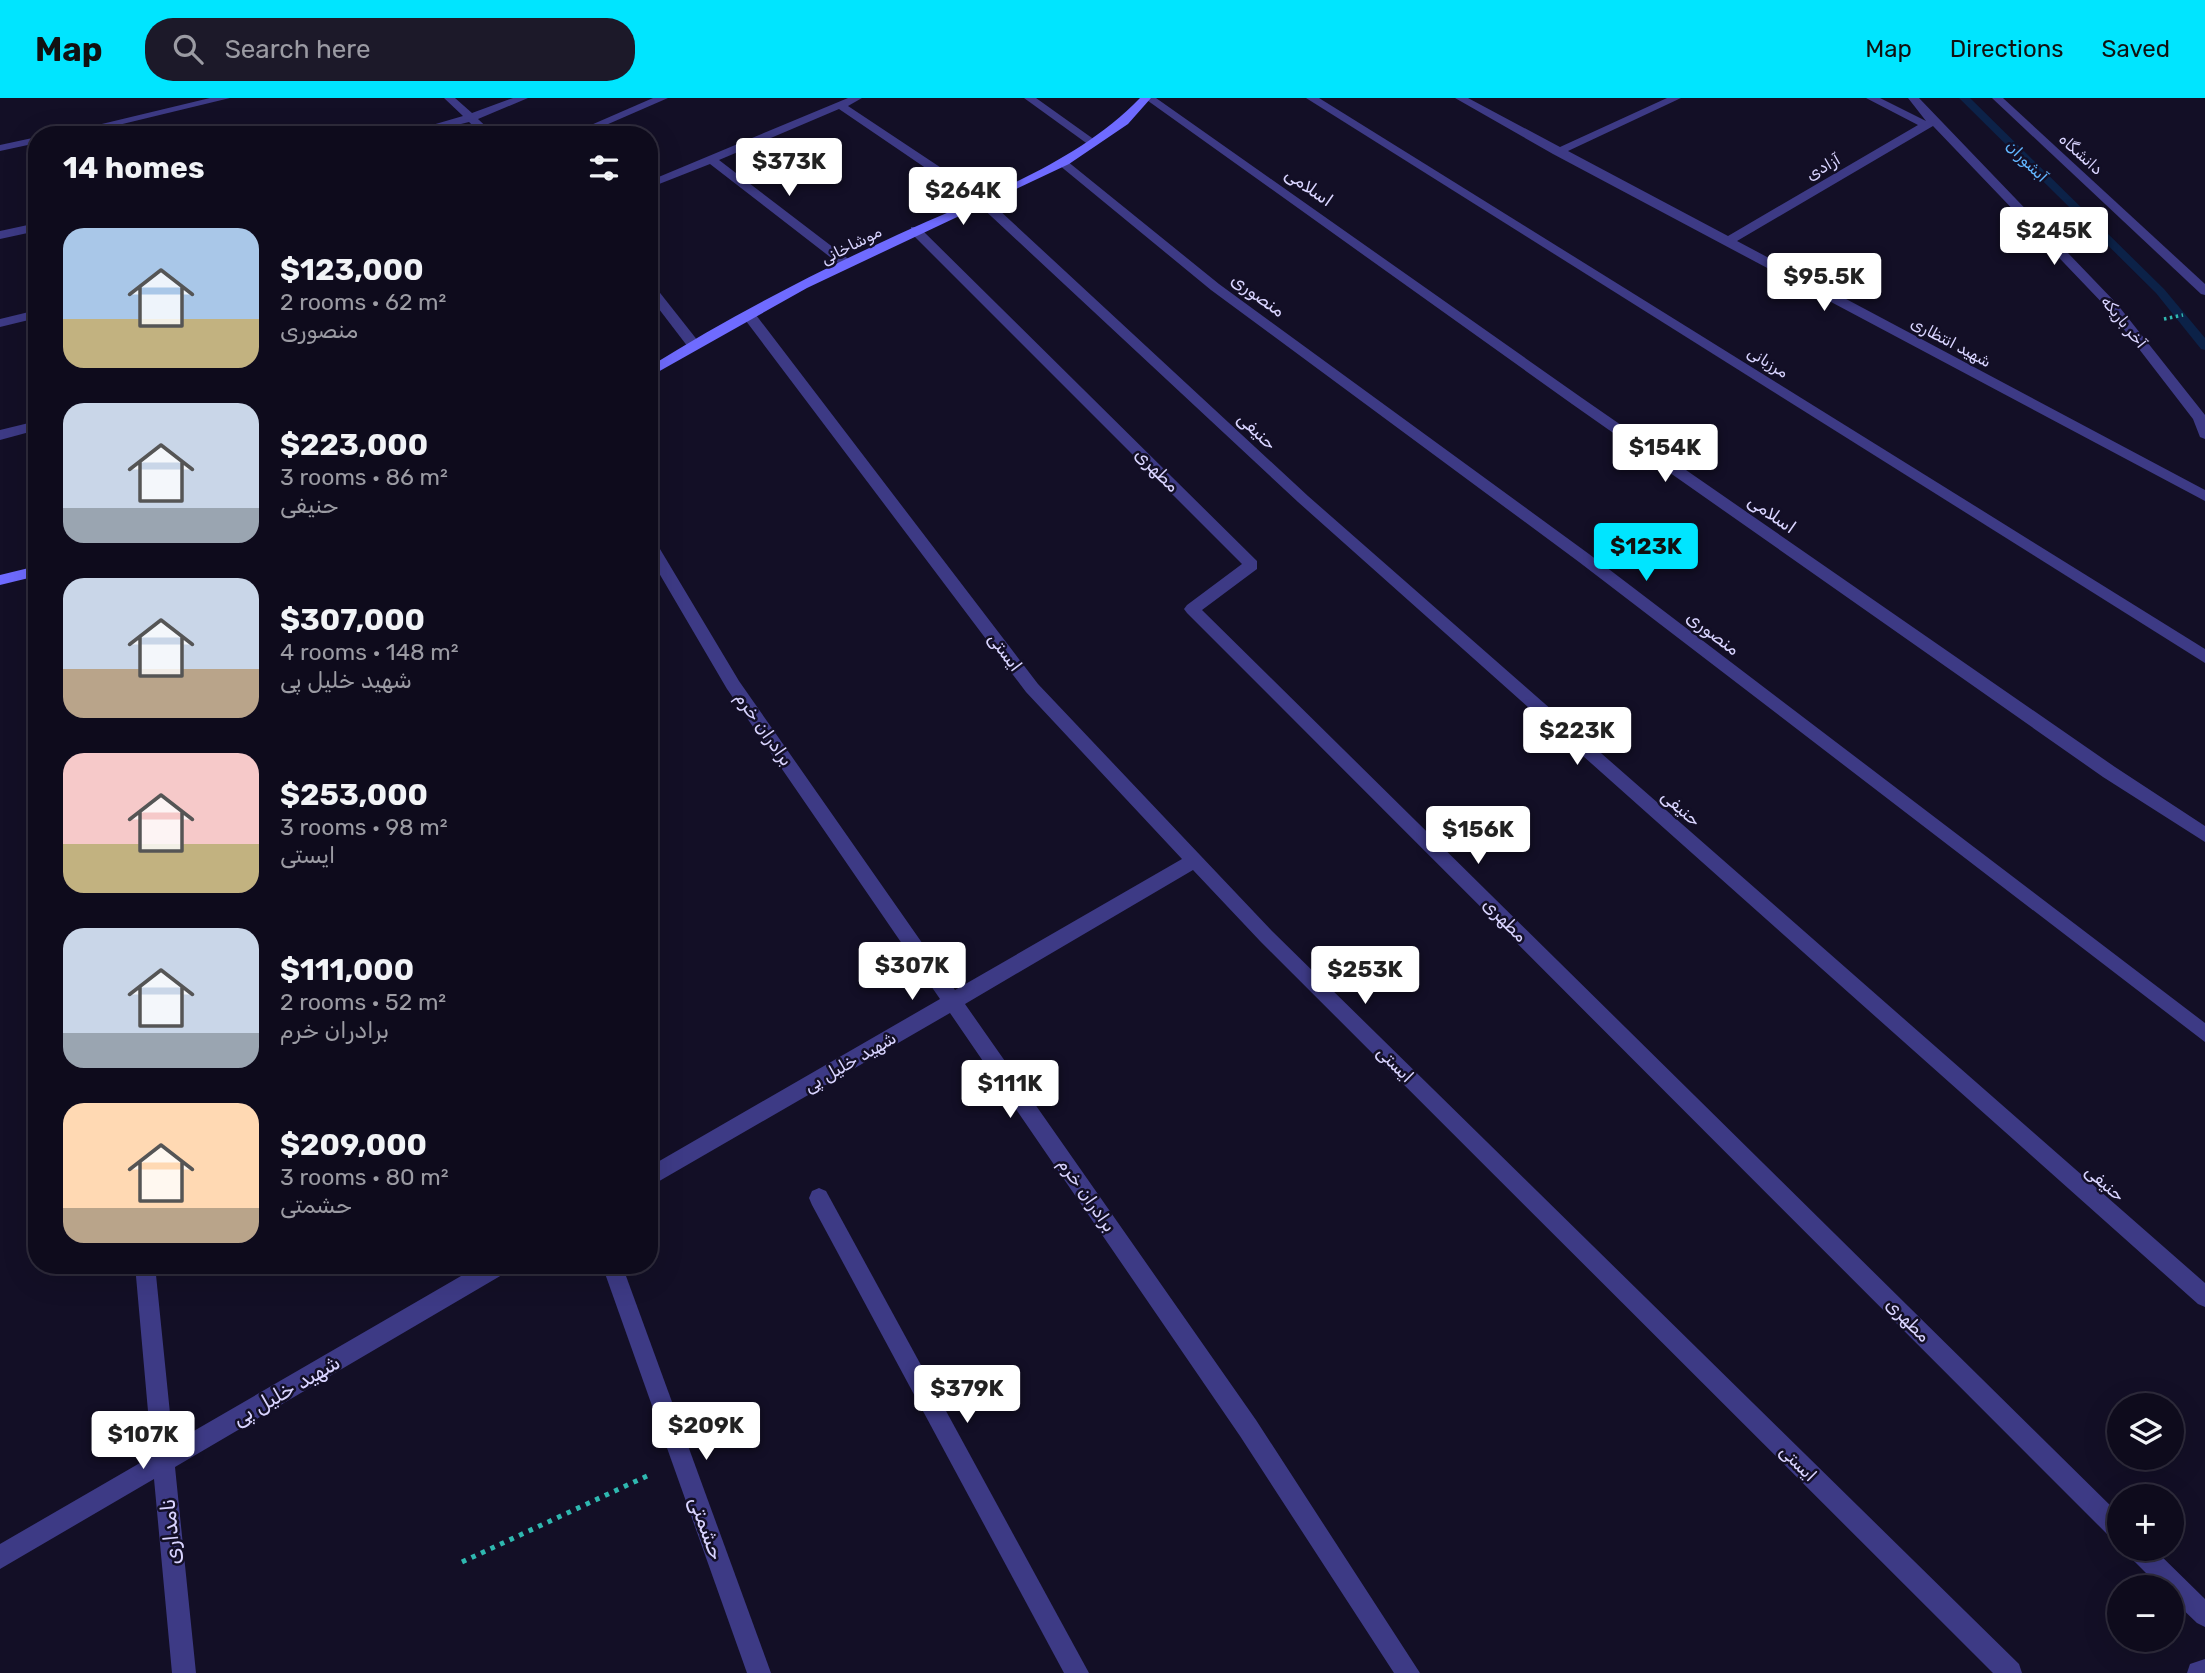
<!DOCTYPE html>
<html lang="en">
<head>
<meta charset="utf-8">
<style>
	body { margin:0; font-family:Rubik,Cairo,sans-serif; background:#1c1929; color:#f1f3f6; height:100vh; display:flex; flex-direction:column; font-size:26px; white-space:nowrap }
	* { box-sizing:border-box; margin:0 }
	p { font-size:23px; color:#9b9ba3 }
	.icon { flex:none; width:38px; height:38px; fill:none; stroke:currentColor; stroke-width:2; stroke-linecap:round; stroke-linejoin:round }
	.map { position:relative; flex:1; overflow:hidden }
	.panel { position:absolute; left:28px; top:28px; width:630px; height:1148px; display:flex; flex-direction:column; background:#0e0b1c; border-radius:28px; box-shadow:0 7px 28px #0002,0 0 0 2px #2e2b3b }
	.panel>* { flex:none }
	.tools { position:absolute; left:2107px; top:1295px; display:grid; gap:14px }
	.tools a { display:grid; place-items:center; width:77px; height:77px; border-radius:50%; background:#0e0b1c; box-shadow:0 7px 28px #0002,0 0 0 2px #2e2b3b; font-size:35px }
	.price { position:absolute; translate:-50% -60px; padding:0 16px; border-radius:7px; background:#fff; color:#222; font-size:23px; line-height:46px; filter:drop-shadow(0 2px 4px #0008) }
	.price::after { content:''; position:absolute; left:50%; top:42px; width:21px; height:16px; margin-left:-10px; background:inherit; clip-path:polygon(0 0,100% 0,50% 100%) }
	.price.on { background:#00e5ff; color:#111 }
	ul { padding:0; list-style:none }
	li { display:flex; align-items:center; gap:21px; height:175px; padding:0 35px }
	li span { display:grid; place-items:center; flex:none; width:196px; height:140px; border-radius:21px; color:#555 }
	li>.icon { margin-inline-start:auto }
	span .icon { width:84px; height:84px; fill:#fffc; stroke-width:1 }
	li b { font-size:30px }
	h2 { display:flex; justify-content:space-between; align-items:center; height:84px; padding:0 35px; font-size:30px }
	header { display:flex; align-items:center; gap:42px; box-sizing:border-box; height:98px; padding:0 35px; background:#00e5ff; color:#111 }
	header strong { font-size:33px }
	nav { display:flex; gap:38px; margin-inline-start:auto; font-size:24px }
	.search { width:490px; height:63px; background:#1c1929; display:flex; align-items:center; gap:18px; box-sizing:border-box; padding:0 24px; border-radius:28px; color:#9b9ba3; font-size:26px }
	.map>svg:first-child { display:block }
</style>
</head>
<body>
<header>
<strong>Map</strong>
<div class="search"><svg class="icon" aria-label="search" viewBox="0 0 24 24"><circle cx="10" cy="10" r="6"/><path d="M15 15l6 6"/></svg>Search here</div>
<nav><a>Map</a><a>Directions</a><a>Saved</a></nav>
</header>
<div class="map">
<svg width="2205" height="1575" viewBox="0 0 2205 1575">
	<rect width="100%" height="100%" fill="#130f26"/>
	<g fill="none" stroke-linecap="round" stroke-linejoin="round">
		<polygon fill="#0c2248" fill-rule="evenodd" points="1959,0 1970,0 2164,191 2205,240 2205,252 2201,251 2156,195"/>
		<polyline stroke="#2fb8b0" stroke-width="3.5" stroke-dasharray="2.5 3.5" stroke-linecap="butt" points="2164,221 2183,217"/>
		<polyline stroke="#2fb8b0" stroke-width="5" stroke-dasharray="4.5 6" stroke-linecap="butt" points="462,1464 647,1378"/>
		<g fill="#3d3a85" fill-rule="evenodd">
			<polygon points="210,0 230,0 77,37 56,37"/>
			<polygon points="444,0 455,0 472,15 513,0 528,0 478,21 495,37 483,37 469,24 417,37 398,37 463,18"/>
			<polygon points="653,0 668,0 583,37 568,37"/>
			<polygon points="848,0 862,0 848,8 985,99 1308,398 2205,1185 2205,1209 2198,1206 1298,404 977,105 839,11 719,62 851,163 851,169 843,169 710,66 649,90 649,83"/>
			<polygon points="1024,0 1036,0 1099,45 1089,47"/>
			<polygon points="1144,0 1156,0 1582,300 2115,669 2205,728 2205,744 2103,679 1572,306"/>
			<polygon points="1306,0 1319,0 2205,551 2205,565"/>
			<polygon points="1455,0 1468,0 1560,49 1667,0 1681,0 1568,53 1728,138 1918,27 1866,0 1880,0 1926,23 1908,0 1919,0 2117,206 2205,317 2205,341 2200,339 2193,321 2109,212 1933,28 1737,143 2205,392 2205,403 1553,56"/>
			<polygon points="1992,0 2003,0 2205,186 2205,197 2201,196"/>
			<polygon points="37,39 37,45 0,53 0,47"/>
			<polygon points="1059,63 1067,63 1219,186 1589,456 2205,925 2205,944 1579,464 1211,192 1059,67"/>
			<polygon points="37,125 37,133 0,141 0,133"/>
			<polygon points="911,129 919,129 1257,463 1257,471 1202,512 2119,1416 2119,1443 2111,1440 1187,515 1184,511 1187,507 1242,466 911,135"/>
			<polygon points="649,185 653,186 698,243 698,249 688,249 649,198"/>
			<polygon points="37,212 37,220 0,229 0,221"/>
			<polygon points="748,212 753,213 1038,586 1272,833 2019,1566 2022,1575 1993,1575 1260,843 1193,772 965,906 1256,1322 1420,1575 1394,1575 1240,1338 950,915 649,1089 649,1069 940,901 727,591 649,458 649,440 654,441 739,583 955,892 1182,761 1026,594 743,219 742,216"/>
			<polygon points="37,323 37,332 0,342 0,332"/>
			<polygon points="819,1090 826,1093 1089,1575 1064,1575 812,1107 809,1100 812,1093"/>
			<polygon points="135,1167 155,1167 173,1345 480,1167 510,1167 507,1174 175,1369 196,1575 172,1575 154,1381 0,1471 0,1446 152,1358"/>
			<polygon points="602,1167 622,1167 771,1575 747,1575"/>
			<polygon points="2126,1451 2154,1451 2205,1501 2205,1529 2197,1525 2172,1501 2172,1489 2160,1489 2130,1459"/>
			<polygon points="2205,1561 2205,1575 2187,1575 2190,1566"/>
		</g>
		<g fill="#6f6bff" fill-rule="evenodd">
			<path d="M 1140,0 L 1151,0 L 1128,26 L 1069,66 L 807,190 L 649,279 L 649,269 C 729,219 812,176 897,137 C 981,98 1074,68 1140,0 Z"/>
			<polygon points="37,468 37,478 0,487 0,477"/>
		</g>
	</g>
	<g text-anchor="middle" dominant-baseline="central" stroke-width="5" stroke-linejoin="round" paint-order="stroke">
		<g font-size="16" fill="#d9d4ff" stroke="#130f26">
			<text transform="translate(2081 56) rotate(42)">دانشگاه</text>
			<text transform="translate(1823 69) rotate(-30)">آزادی</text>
			<text transform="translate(851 147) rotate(-27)">موشاخانی</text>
			<text transform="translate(2124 224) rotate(51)">آخر باریکه</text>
			<text transform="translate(1951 244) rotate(28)">شهید انتظاری</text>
			<text transform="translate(1768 264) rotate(32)">مرزبانی</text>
		</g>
		<g font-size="16" font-style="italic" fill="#62b6ff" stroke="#130f26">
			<text transform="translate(2027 63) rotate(45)">آبشوران</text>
		</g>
		<g font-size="18" fill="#d9d4ff" stroke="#130f26">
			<text transform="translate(1309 89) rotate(35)">اسلامی</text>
			<text transform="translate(1258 197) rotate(36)">منصوری</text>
			<text transform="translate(1257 333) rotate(43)">حنیفی</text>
			<text transform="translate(1157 372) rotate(45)">مطهری</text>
			<text transform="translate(1772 416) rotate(35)">اسلامی</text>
			<text transform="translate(1713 535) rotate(37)">منصوری</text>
			<text transform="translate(1005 554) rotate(53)">ایستی</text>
			<text transform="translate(764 631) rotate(55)">برادران خرم</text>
			<text transform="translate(1681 710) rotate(41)">حنیفی</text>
			<text transform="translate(1505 822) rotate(45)">مطهری</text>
			<text transform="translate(850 964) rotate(-30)">شهید خلیل پی</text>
			<text transform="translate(1395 966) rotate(45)">ایستی</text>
			<text transform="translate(2105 1085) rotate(41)">حنیفی</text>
			<text transform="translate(1087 1097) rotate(55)">برادران خرم</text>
			<text transform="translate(1908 1222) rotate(45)">مطهری</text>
			<text transform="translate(1798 1365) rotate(45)">ایستی</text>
		</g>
		<g font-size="21" fill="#d9d4ff" stroke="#130f26">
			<text transform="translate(286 1292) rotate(-30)">شهید خلیل پی</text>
			<text transform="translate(707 1430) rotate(70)">حشمتی</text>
			<text transform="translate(170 1434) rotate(-95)">نامداری</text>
		</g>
	</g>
</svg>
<div class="tools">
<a><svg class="icon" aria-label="layers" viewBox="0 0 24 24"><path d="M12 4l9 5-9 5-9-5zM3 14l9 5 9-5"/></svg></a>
<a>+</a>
<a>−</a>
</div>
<b class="price" style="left:789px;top:100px">$373K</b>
<b class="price" style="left:963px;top:129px">$264K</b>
<b class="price" style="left:2054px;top:169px">$245K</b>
<b class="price" style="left:1824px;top:215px">$95.5K</b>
<b class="price" style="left:1665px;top:386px">$154K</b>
<b class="price on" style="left:1646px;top:485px">$123K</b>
<b class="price" style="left:1577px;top:669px">$223K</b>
<b class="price" style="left:1478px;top:768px">$156K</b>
<b class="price" style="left:912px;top:904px">$307K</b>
<b class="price" style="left:1365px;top:908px">$253K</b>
<b class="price" style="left:1010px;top:1022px">$111K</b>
<b class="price" style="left:967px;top:1327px">$379K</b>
<b class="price" style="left:706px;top:1364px">$209K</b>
<b class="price" style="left:143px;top:1373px">$107K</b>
<section class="panel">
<h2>14 homes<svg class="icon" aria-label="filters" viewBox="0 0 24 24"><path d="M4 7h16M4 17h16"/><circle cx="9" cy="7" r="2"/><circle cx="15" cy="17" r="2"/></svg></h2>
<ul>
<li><span style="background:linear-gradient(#a9c7e8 65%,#c2b280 0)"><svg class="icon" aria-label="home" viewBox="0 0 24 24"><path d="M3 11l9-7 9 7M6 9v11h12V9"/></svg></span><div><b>$123,000</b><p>2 rooms · 62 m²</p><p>منصوری</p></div></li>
<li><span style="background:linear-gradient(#c9d6e8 75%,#9aa5b1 0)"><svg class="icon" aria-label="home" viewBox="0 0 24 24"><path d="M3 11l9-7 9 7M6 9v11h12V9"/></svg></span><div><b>$223,000</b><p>3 rooms · 86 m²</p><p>حنیفی</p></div></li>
<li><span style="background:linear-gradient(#c9d6e8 65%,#b9a48a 0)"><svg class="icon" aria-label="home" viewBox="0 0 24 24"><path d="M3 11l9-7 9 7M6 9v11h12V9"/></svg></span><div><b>$307,000</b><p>4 rooms · 148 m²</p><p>شهید خلیل پی</p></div></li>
<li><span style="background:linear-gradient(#f6c9c9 65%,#c2b280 0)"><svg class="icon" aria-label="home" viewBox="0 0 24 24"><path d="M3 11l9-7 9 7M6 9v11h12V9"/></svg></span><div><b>$253,000</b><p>3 rooms · 98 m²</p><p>ایستی</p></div></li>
<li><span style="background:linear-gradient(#c9d6e8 75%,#9aa5b1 0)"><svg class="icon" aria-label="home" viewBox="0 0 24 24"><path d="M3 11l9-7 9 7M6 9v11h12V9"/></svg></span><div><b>$111,000</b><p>2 rooms · 52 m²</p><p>برادران خرم</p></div></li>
<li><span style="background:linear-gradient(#ffd9b3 75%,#b9a48a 0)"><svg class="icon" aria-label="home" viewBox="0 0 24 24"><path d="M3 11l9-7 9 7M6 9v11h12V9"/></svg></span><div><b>$209,000</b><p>3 rooms · 80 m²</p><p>حشمتی</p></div></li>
</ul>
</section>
</div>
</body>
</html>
